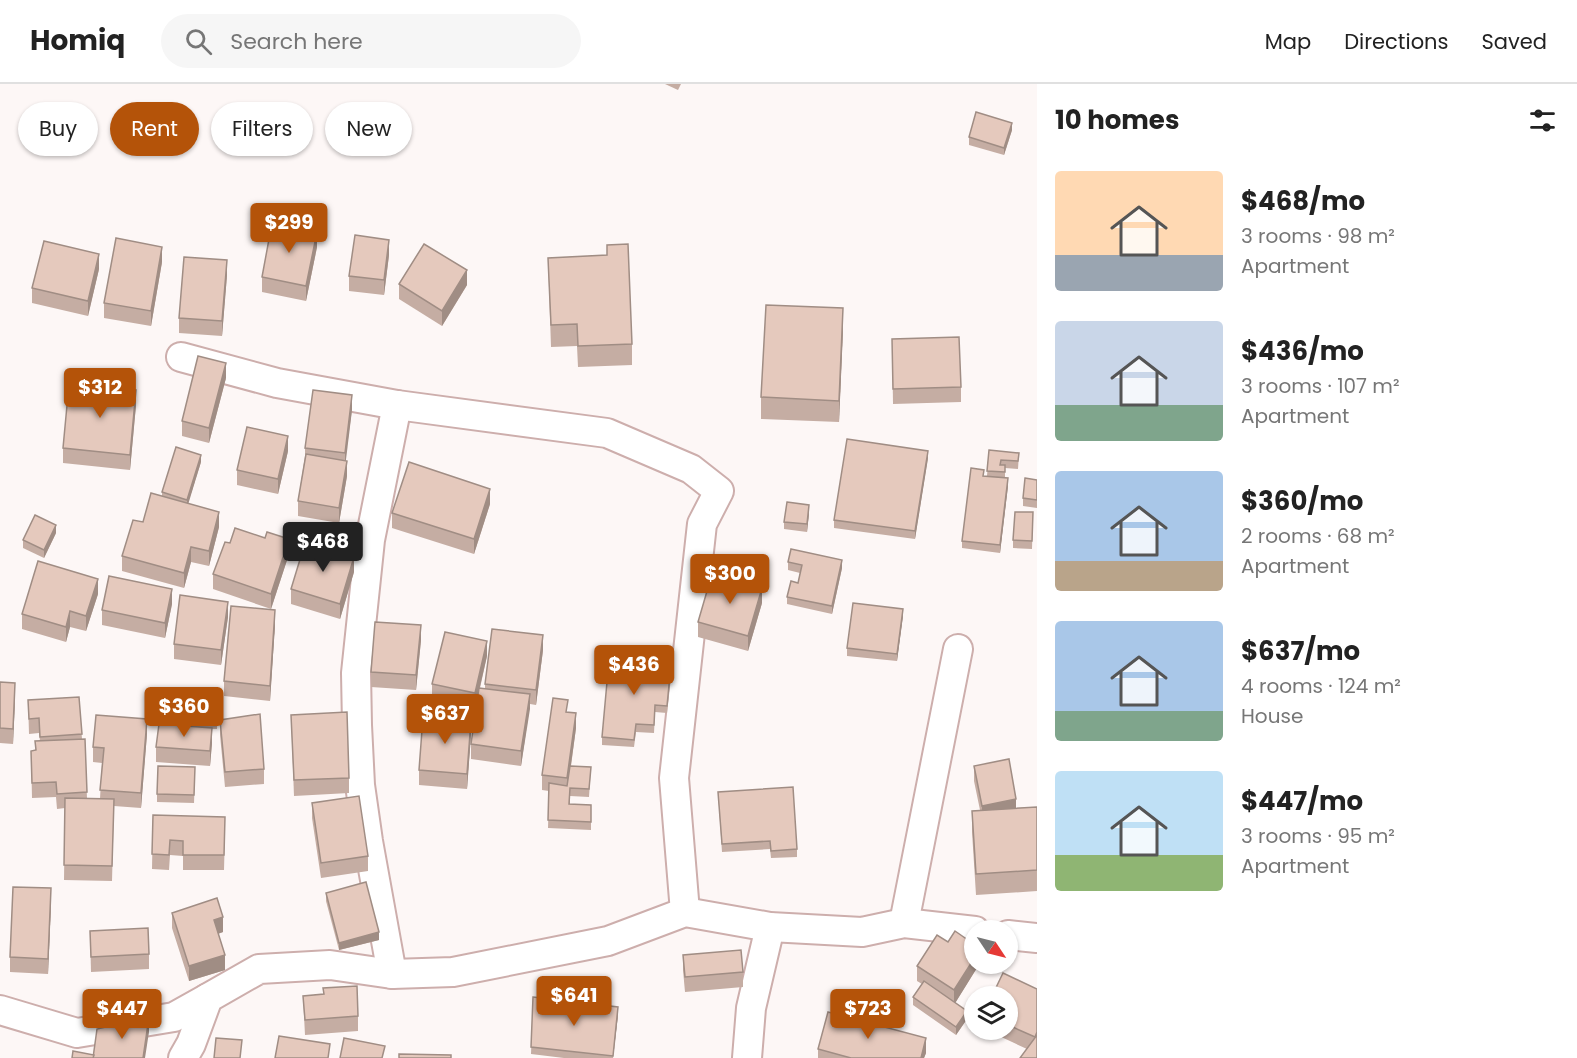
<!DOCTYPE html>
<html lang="en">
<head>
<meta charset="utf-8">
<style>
	body { margin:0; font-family:Poppins,sans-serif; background:#f6f6f6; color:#222; height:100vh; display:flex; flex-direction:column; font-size:22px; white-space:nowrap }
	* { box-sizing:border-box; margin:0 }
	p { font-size:20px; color:#767676 }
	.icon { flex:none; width:33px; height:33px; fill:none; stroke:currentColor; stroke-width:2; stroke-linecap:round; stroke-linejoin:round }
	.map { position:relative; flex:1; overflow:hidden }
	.drawer { display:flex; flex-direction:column; background:#fff; width:540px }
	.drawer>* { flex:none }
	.top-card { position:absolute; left:18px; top:18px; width:570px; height:54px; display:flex; gap:12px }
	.needle { width:39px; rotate:125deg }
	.tools { position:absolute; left:964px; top:836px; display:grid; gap:12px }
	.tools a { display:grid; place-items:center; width:54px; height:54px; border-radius:50%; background:#fff; box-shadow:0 2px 4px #0004; font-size:30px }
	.price { position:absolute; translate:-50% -51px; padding:0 14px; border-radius:6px; background:#b45309; color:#fff; font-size:20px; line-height:39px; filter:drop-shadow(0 2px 3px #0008) }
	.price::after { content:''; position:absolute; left:50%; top:36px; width:18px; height:14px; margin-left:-9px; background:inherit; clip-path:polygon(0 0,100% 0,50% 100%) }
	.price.current { background:#222; color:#fff }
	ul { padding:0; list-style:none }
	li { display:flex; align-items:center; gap:18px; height:150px; padding:0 18px }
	li span { display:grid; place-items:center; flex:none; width:168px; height:120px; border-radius:6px; color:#555 }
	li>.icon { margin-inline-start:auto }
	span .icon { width:72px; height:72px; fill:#fffc; stroke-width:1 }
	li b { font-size:26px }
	h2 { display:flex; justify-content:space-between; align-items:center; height:72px; padding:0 18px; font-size:26px }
	.pill { padding:0 21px; border-radius:27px; background:#fff; box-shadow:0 2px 4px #0004; font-size:21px; line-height:54px }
	.pill.current { background:#b45309; color:#fff }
	header { display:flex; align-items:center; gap:36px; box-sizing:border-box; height:84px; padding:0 30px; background:#fff; border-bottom:2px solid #e0e0e0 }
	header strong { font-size:28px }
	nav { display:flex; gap:33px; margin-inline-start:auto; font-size:21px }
	.search { width:420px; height:54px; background:#f6f6f6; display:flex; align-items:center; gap:15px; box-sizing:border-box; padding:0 21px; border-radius:33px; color:#767676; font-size:22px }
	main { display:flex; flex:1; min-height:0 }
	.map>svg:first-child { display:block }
</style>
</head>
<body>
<header>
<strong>Homiq</strong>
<div class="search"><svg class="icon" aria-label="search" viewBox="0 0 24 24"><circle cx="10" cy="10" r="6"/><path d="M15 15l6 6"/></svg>Search here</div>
<nav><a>Map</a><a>Directions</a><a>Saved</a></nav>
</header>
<main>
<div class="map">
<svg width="1037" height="974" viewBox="0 0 1037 974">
	<rect width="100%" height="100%" fill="#fdf7f6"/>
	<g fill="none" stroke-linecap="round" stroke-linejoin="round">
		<g stroke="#cdaeac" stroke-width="32">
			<g id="minor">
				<polyline points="181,273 277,299 397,321 607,349 691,385 719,407 702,440 674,694 685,828"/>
				<polyline points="904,839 958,565"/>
				<polyline points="1008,851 1037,854"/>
				<polyline points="392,890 368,757 360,701 357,641 356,589 370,456 397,321"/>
				<polyline points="0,926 77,949 174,933 208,914"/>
				<polyline points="183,974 191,960 208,914 259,885 330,881 392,890 453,888 608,857 685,828 770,843 862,848 904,839 975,847"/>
				<polyline points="747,974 751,924 770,843"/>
			</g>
		</g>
		<use href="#minor" stroke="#fff" stroke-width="28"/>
	</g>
	<g fill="#c5ada3">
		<polygon points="665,0 681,0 678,6"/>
		<polygon points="1012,46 1004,71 969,61 969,53"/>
		<polygon points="607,161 632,260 632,281 578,283 577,262 551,263 548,174 607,171"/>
		<polygon points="317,163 306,217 262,208 262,193"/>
		<polygon points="389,171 384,211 349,207 349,192"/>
		<polygon points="162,178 151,242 104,234 104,219"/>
		<polygon points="99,185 88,232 32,219 32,204"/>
		<polygon points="227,191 222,252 179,249 179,234"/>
		<polygon points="399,200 467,201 442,242 399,215"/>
		<polygon points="843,246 839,338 761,335 761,313"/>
		<polygon points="892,255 961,303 961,318 893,320"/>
		<polygon points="226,294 209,359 182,352 182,337"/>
		<polygon points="136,321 130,386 63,379 63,364"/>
		<polygon points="352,326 345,377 347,392 339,439 298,432 298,417 305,372 305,364"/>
		<polygon points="989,366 1019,369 1018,385 1005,384 1005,394 1008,402 1000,469 962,464 962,457 984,392 987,392"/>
		<polygon points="288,367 278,410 237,401 237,386"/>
		<polygon points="928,374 915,455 834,444 834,436"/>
		<polygon points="201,378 188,419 219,443 209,482 191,478 184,504 122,487 122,472 143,438 162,412 162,408"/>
		<polygon points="1037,396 1037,424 1023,422 1023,414"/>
		<polygon points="490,420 474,470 392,444 392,429"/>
		<polygon points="1033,428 1032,465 1013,464 1013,456"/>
		<polygon points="809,429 807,448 784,445 784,438"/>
		<polygon points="56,449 44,474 23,464 23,456"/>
		<polygon points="230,459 289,470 271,525 213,505 213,490"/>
		<polygon points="788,478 842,484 832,530 787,520 787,513 798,499 800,489 788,486"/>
		<polygon points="354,488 340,535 291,520 291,505"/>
		<polygon points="98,510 86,547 70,543 66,558 22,545 22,530"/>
		<polygon points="762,519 748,567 698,553 698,538"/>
		<polygon points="172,520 165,554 102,541 102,526"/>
		<polygon points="903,532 897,577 847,572 847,564"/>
		<polygon points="228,533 221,581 174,575 174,560"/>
		<polygon points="275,541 270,617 224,612 224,597"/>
		<polygon points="421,556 416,606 371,603 371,588"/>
		<polygon points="543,566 536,621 530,620 521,682 471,675 471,660 478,611 475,624 432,615 432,600 487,572 480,604 485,604 485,600"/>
		<polygon points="671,588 667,629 655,628 654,649 636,648 634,663 602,661 602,653"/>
		<polygon points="0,598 15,614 13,660 0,659"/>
		<polygon points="175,612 217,637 217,645 212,645 212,659 210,682 156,678 156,663 176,641"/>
		<polygon points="79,613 82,655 85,655 87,715 100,715 102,679 93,678 93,663 147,650 141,724 114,722 112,797 64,796 65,724 57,725 56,713 32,714 31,667 35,666 40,657 39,649 29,650 28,616"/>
		<polygon points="568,628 576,644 571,682 591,683 589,713 570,712 570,720 591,721 591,746 548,744 549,707 542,706 542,691"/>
		<polygon points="291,631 349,694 349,709 294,712"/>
		<polygon points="220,636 264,685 264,700 225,703 220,651"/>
		<polygon points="471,651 467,705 419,701 419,686"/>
		<polygon points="974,682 1016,724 1037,723 1037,807 976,811 972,748 972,727 980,726 974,697"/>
		<polygon points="195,691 194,719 157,718 157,710"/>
		<polygon points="718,708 797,765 797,773 771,774 770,765 722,768"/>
		<polygon points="312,719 368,772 368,787 321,794 312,734"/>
		<polygon points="153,731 225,748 224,786 183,786 183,772 170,771 169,786 152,785"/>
		<polygon points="326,809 379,856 339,866 326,817"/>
		<polygon points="51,819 48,890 10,888 10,873"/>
		<polygon points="172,829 223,848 218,850 225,886 189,897 172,844"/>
		<polygon points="90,847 149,870 149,885 91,888"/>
		<polygon points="683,871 743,888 743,903 685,908 683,886"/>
		<polygon points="980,879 955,919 967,935 956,951 913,921 913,913 922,900 917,897 917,882"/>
		<polygon points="323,904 358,932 358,947 305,951 303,912 323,910"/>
		<polygon points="1037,905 1037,974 1027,965 984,945 1008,945 1008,912"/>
		<polygon points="533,913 618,931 613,974 564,974 531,970"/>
		<polygon points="818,965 926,969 924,974 818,974"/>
	</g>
	<g fill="#a08d84">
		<polygon points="1012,39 1012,46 1004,71 1004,64"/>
		<polygon points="317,148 317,163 306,217 306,202"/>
		<polygon points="389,156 389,171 384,211 384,196"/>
		<polygon points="162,163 162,178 151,242 151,227"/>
		<polygon points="99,170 99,185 88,232 88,217"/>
		<polygon points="227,176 227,191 222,252 222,237"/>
		<polygon points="467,186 467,201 442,242 442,227"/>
		<polygon points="843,224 843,246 839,338 839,317"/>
		<polygon points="226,279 226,294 209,359 209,344"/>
		<polygon points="136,306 136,321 130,386 130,371"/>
		<polygon points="352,311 352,326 345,384 345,369"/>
		<polygon points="288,352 288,367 278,410 278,395"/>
		<polygon points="928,367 928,374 915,455 915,447"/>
		<polygon points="201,371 201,378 187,424 187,416"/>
		<polygon points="347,377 347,392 339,439 339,424"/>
		<polygon points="1008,394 1008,402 1000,469 1000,461"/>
		<polygon points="490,405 490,420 474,470 474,455"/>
		<polygon points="809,421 809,429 807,448 807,440"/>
		<polygon points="219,428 219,443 209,482 209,467"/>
		<polygon points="56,441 56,449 44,474 44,466"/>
		<polygon points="289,455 289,470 271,525 271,510"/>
		<polygon points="191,463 191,478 184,504 184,489"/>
		<polygon points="354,473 354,488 340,535 340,520"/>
		<polygon points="842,476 842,484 832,530 832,522"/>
		<polygon points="98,495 98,510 86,547 86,532"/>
		<polygon points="762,504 762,519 748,567 748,552"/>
		<polygon points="172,505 172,520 165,554 165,539"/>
		<polygon points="228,518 228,533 221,581 221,566"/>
		<polygon points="903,525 903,532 897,577 897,570"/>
		<polygon points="275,526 275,541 270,617 270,602"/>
		<polygon points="70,527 70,543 66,558 66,543"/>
		<polygon points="421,541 421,556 416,606 416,591"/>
		<polygon points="543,551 543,566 536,621 536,606"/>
		<polygon points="487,557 487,572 475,624 475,609"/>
		<polygon points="15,599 15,614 13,660 13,645"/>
		<polygon points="530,610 530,625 521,682 521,667"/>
		<polygon points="576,629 576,644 567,709 567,694"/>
		<polygon points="147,635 147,650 141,724 141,709"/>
		<polygon points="471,636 471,651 467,705 467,690"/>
		<polygon points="212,644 212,659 210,682 210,667"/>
		<polygon points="1016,715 1016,730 982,737 982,722"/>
		<polygon points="51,804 51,819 48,890 48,875"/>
		<polygon points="223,833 223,848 214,851 214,836"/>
		<polygon points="379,848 379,856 339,866 339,859"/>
		<polygon points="225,871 225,886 189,897 189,882"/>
		<polygon points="975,873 975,879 980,879 954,921 954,906"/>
		<polygon points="618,923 618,931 613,974"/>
		<polygon points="967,927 967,935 956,951 956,943"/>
		<polygon points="149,933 149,948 145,974 143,974"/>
		<polygon points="926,954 926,969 924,974 921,974"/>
	</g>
	<g fill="#e5c9bd" stroke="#a08d84" stroke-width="1.5">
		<polygon points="976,28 1012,39 1004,64 969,53"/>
		<polygon points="272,139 317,148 306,202 262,193"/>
		<polygon points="355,151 389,156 384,196 349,192"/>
		<polygon points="116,154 162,163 151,227 104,219"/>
		<polygon points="44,157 99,170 88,217 32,204"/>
		<polygon points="424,160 467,186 442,227 399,200"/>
		<polygon points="628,160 632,260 578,262 577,240 551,241 548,174 607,171 607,161"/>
		<polygon points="184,173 227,176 222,237 179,234"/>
		<polygon points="766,221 843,224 839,317 761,313"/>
		<polygon points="959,253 961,303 893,305 892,255"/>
		<polygon points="198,272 226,279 209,344 182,337"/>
		<polygon points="69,300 136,306 130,371 63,364"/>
		<polygon points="313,306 352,311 345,369 305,364"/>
		<polygon points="247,343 288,352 278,395 237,386"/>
		<polygon points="847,355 928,367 915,447 834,436"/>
		<polygon points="176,363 201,371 187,416 162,408"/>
		<polygon points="989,366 1019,369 1018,377 1001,376 1000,381 1005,381 1005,388 987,387"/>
		<polygon points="306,370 347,377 339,424 298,417"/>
		<polygon points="409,378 490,405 474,455 392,429"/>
		<polygon points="971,384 984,386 983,392 1008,394 1000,461 962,457"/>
		<polygon points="1025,394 1037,396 1037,416 1023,414"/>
		<polygon points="151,409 219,428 209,467 191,463 184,489 122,472 133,436 143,438"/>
		<polygon points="787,418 809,421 807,440 784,438"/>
		<polygon points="1015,428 1033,428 1032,457 1013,456"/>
		<polygon points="35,431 56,441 44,466 23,456"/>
		<polygon points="235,444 265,454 267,448 289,455 271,510 213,490 225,458 230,459"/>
		<polygon points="305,459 354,473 340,520 291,505"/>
		<polygon points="791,465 842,476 832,522 787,513 791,497 798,499 802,481 788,478"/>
		<polygon points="38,477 98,495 86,532 70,527 66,543 22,530"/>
		<polygon points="712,490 762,504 748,552 698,538"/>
		<polygon points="109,492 172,505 165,539 102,526"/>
		<polygon points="180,511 228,518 221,566 174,560"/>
		<polygon points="853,519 903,525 897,570 847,564"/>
		<polygon points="231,522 275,526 270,602 224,597"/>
		<polygon points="375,538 421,541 416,591 371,588"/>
		<polygon points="492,545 543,551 536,606 485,600"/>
		<polygon points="445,548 487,557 475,609 432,600"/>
		<polygon points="609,576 671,580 667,622 655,621 654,641 636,640 634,656 602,653"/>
		<polygon points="0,598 15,599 13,645 0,644"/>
		<polygon points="479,604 530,610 521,667 471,660"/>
		<polygon points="216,610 217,637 176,639 175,612"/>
		<polygon points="79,613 82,650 40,653 39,634 29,635 28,616"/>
		<polygon points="553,614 568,616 566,628 576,629 567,694 542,691"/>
		<polygon points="347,628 349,694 294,696 291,631"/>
		<polygon points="260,630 264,685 225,688 220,636"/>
		<polygon points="96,631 147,635 141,709 100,706 104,664 93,663"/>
		<polygon points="423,633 471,636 467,690 419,686"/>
		<polygon points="159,640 212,644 210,667 156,663"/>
		<polygon points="85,655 87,708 57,710 56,698 32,699 31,667 36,666 35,657"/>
		<polygon points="1009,675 1016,715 982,722 974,682"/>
		<polygon points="158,682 195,683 194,711 157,710"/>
		<polygon points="570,682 591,683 589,705 570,704 569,720 591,721 591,738 548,736 549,699 567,702"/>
		<polygon points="793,703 797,765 771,767 770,757 722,760 718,708"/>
		<polygon points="359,712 368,772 321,779 312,719"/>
		<polygon points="65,714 114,715 112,782 64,781"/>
		<polygon points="1037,723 1037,786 976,790 972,727"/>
		<polygon points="153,731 225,733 224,771 183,771 183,757 170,756 169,771 152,770"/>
		<polygon points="366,798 379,848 339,859 326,809"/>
		<polygon points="13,803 51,804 48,875 10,873"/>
		<polygon points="217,814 223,833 214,836 225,871 189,882 172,829"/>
		<polygon points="148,844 149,870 91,873 90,847"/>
		<polygon points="955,847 975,861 975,873 954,906 917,882 937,851 948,858"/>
		<polygon points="741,866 743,888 685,893 683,871"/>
		<polygon points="1003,889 1037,905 1037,948 1035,953 1008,941 1008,912 992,912"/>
		<polygon points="924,897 967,927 956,943 913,913"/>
		<polygon points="357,902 358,932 305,936 303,912 324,910 323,904"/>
		<polygon points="533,913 618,923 613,972 531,963"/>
		<polygon points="828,928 926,954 921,974 851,974 818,965"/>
		<polygon points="149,933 143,974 93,974 97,945"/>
		<polygon points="1037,951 1037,974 1020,974"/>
		<polygon points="279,952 330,960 328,974 275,974"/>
		<polygon points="216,954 242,956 240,974 214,974"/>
		<polygon points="344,954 385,962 382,974 340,974"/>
		<polygon points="73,967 94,971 93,974 72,974"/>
		<polygon points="399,970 451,971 451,974 399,974"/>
	</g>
</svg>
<div class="tools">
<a><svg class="needle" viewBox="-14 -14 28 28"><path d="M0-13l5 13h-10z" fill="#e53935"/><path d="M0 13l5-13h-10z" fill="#767676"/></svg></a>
<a><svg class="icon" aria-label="layers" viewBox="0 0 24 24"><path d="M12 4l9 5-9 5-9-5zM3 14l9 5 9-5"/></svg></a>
</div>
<b class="price" style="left:289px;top:170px">$299</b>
<b class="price" style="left:100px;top:335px">$312</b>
<b class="price current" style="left:323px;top:489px">$468</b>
<b class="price" style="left:730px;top:521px">$300</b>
<b class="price" style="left:634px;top:612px">$436</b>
<b class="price" style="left:184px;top:654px">$360</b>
<b class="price" style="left:445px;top:661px">$637</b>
<b class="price" style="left:574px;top:943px">$641</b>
<b class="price" style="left:122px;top:956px">$447</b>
<b class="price" style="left:868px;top:956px">$723</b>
<div class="top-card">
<a class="pill">Buy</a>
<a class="pill current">Rent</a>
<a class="pill">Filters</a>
<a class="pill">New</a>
</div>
</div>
<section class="drawer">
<h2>10 homes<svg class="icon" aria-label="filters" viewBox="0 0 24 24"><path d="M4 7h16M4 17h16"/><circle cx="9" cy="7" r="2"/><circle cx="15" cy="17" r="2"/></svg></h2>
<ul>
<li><span style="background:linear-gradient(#ffd9b3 70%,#9aa5b1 0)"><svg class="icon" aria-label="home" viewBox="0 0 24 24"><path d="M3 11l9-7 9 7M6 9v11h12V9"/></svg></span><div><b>$468/mo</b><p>3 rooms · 98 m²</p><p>Apartment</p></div></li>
<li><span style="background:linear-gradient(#c9d6e8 70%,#7fa58c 0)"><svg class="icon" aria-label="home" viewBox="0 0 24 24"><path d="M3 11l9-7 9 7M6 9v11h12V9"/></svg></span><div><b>$436/mo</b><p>3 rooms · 107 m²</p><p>Apartment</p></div></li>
<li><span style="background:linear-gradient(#a9c7e8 75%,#b9a48a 0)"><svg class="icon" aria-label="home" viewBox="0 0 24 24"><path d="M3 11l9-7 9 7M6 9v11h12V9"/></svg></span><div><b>$360/mo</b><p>2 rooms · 68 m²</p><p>Apartment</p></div></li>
<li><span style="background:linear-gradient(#a9c7e8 75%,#7fa58c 0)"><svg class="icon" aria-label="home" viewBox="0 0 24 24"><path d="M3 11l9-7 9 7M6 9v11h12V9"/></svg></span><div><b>$637/mo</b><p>4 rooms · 124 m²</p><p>House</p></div></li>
<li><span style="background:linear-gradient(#bfe0f5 70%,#8fb573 0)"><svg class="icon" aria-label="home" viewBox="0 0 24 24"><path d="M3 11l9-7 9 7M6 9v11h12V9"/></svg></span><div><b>$447/mo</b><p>3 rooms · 95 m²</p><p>Apartment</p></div></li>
</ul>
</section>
</main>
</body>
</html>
